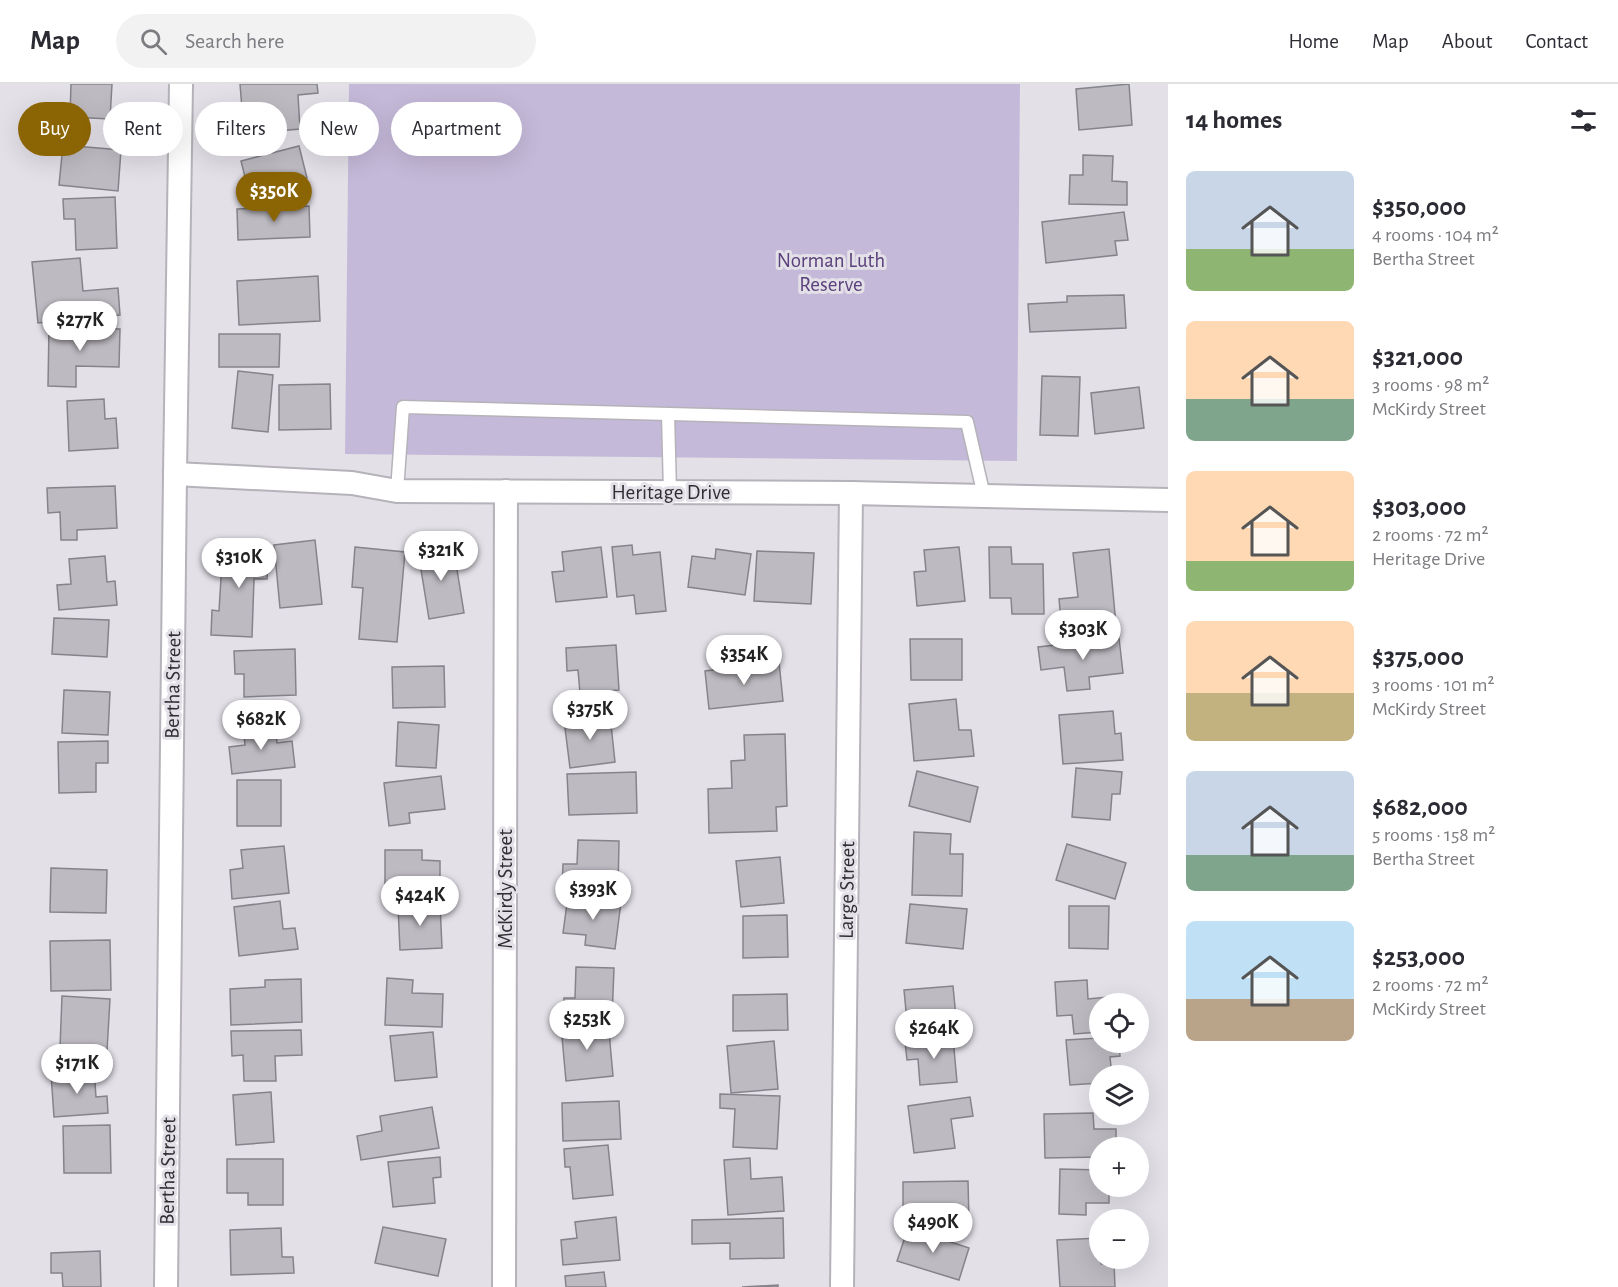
<!DOCTYPE html>
<html lang="en">
<head>
<meta charset="utf-8">
<style>
	body { margin:0; font-family:"Alegreya Sans",sans-serif; background:#f2f2f3; color:#2b2b33; height:100vh; display:flex; flex-direction:column; font-size:22px; white-space:nowrap }
	* { box-sizing:border-box; margin:0 }
	p { font-size:20px; color:#7c7c81 }
	.icon { flex:none; width:33px; height:33px; fill:none; stroke:currentColor; stroke-width:2; stroke-linecap:round; stroke-linejoin:round }
	.map { position:relative; flex:1; overflow:hidden }
	.side { display:flex; flex-direction:column; background:#fff; width:450px }
	.side>* { flex:none }
	.guide { position:absolute; left:18px; top:18px; width:570px; height:54px; display:flex; gap:12px }
	.controls { position:absolute; left:1089px; top:909px; display:grid; gap:12px }
	.controls a { display:grid; place-items:center; width:60px; height:60px; border-radius:50%; background:#fff; box-shadow:0 6px 24px #0002; font-size:30px }
	.price { position:absolute; translate:-50% -51px; padding:0 14px; border-radius:21px; background:#fff; color:#222; font-size:20px; line-height:39px; filter:drop-shadow(0 2px 3px #0008) }
	.price::after { content:''; position:absolute; left:50%; top:36px; width:18px; height:14px; margin-left:-9px; background:inherit; clip-path:polygon(0 0,100% 0,50% 100%) }
	.price.current { background:#8b6404; color:#fff }
	ul { padding:0; list-style:none }
	li { display:flex; align-items:center; gap:18px; height:150px; padding:0 18px }
	li span { display:grid; place-items:center; flex:none; width:168px; height:120px; border-radius:9px; color:#555 }
	li>.icon { margin-inline-start:auto }
	span .icon { width:72px; height:72px; fill:#fffc; stroke-width:1 }
	li b { font-size:26px }
	h2 { display:flex; justify-content:space-between; align-items:center; height:72px; padding:0 18px; font-size:26px }
	.chip { padding:0 21px; border-radius:27px; background:#fff; box-shadow:0 6px 24px #0002; font-size:21px; line-height:54px }
	.chip.current { background:#8b6404; color:#fff }
	header { display:flex; align-items:center; gap:36px; box-sizing:border-box; height:84px; padding:0 30px; background:#fff; border-bottom:2px solid #e1e1e2 }
	header strong { font-size:28px }
	nav { display:flex; gap:33px; margin-inline-start:auto; font-size:21px }
	.search { width:420px; height:54px; background:#f2f2f3; display:flex; align-items:center; gap:15px; box-sizing:border-box; padding:0 21px; border-radius:33px; color:#7c7c81; font-size:22px }
	main { display:flex; flex:1; min-height:0 }
	.map>svg:first-child { display:block }
</style>
</head>
<body>
<header>
<strong>Map</strong>
<div class="search"><svg class="icon" aria-label="search" viewBox="0 0 24 24"><circle cx="10" cy="10" r="6"/><path d="M15 15l6 6"/></svg>Search here</div>
<nav><a>Home</a><a>Map</a><a>About</a><a>Contact</a></nav>
</header>
<main>
<div class="map">
<svg width="1168" height="1203" viewBox="0 0 1168 1203">
	<rect width="100%" height="100%" fill="#e3e0e8"/>
	<polygon fill="#c5b9d9" points="349,0 1020,0 1017,377 345,370"/>
	<g fill="#bdbac1" stroke="#86848b" stroke-width="1.5">
		<polygon points="71,0 112,0 110,35 70,33"/>
		<polygon points="240,0 317,0 318,9 298,11 300,45 255,49 253,24 242,25"/>
		<polygon points="1129,0 1132,41 1079,46 1076,5"/>
		<polygon points="63,61 121,66 118,107 59,101"/>
		<polygon points="299,62 307,94 249,109 241,77"/>
		<polygon points="1083,71 1113,72 1112,97 1127,98 1127,121 1069,120 1070,91 1083,91"/>
		<polygon points="115,113 117,164 76,166 75,135 64,135 63,115"/>
		<polygon points="309,122 310,153 238,156 237,125"/>
		<polygon points="1124,128 1128,156 1115,157 1117,171 1046,179 1042,138"/>
		<polygon points="80,174 83,207 118,204 120,231 38,239 32,178"/>
		<polygon points="318,192 320,237 239,241 237,197"/>
		<polygon points="1124,211 1126,244 1030,248 1028,220 1067,218 1067,212"/>
		<polygon points="49,243 120,245 119,283 76,282 76,303 48,302"/>
		<polygon points="219,250 280,250 279,283 219,283"/>
		<polygon points="238,287 273,291 268,348 232,344"/>
		<polygon points="1042,292 1080,293 1078,352 1040,351"/>
		<polygon points="330,300 331,345 279,346 279,301"/>
		<polygon points="1139,303 1144,344 1095,350 1091,309"/>
		<polygon points="104,315 105,335 116,334 118,364 69,367 67,317"/>
		<polygon points="115,402 117,444 77,446 77,456 61,456 60,428 48,429 47,404"/>
		<polygon points="315,456 322,520 280,524 274,461"/>
		<polygon points="223,461 269,463 267,495 254,495 252,553 211,551 212,526 219,527"/>
		<polygon points="453,461 464,529 429,535 418,467"/>
		<polygon points="632,461 633,471 660,468 666,527 636,530 634,511 617,513 612,463"/>
		<polygon points="355,463 405,468 397,558 359,555 363,504 352,503"/>
		<polygon points="601,463 607,513 556,518 552,488 564,487 562,468"/>
		<polygon points="959,463 965,517 917,522 914,488 926,487 924,466"/>
		<polygon points="989,463 1011,463 1012,480 1043,480 1044,530 1012,530 1011,514 990,514"/>
		<polygon points="716,465 751,470 745,511 688,503 692,472 715,475"/>
		<polygon points="1109,465 1116,541 1062,547 1059,515 1078,513 1073,469"/>
		<polygon points="757,467 814,469 811,520 754,517"/>
		<polygon points="105,472 107,498 115,497 117,521 59,526 57,501 71,500 69,475"/>
		<polygon points="54,534 109,536 107,573 52,570"/>
		<polygon points="1119,554 1123,589 1089,593 1090,605 1067,607 1064,583 1041,586 1038,563"/>
		<polygon points="910,555 962,555 962,596 911,596"/>
		<polygon points="616,561 619,606 580,609 578,586 567,587 566,564"/>
		<polygon points="295,565 296,611 244,613 244,590 235,590 234,567"/>
		<polygon points="779,578 783,617 709,625 705,587"/>
		<polygon points="444,582 445,623 393,624 392,583"/>
		<polygon points="64,606 110,608 108,651 62,649"/>
		<polygon points="956,615 959,646 971,646 974,672 914,677 909,620"/>
		<polygon points="1113,627 1115,650 1121,649 1123,676 1063,680 1059,631"/>
		<polygon points="610,631 615,678 570,684 564,636"/>
		<polygon points="275,638 277,659 292,657 295,683 232,690 229,663 245,661 243,642"/>
		<polygon points="398,638 439,641 436,684 396,682"/>
		<polygon points="785,650 787,722 776,723 777,747 709,749 708,705 732,704 731,677 745,676 744,651"/>
		<polygon points="108,657 108,679 96,679 96,708 59,709 58,658"/>
		<polygon points="1076,684 1122,688 1120,710 1112,710 1110,736 1072,733"/>
		<polygon points="917,687 978,703 970,738 909,722"/>
		<polygon points="636,688 637,729 569,731 567,690"/>
		<polygon points="441,692 445,725 409,729 410,739 389,742 384,699"/>
		<rect x="237" y="696" width="44" height="46"/>
		<polygon points="914,748 951,750 950,770 963,770 962,812 912,811"/>
		<polygon points="578,756 619,757 618,808 562,806 563,780 577,780"/>
		<polygon points="1067,760 1126,779 1115,815 1056,796"/>
		<polygon points="284,762 289,809 232,815 230,786 243,784 241,766"/>
		<polygon points="385,766 422,766 422,776 440,777 440,815 385,815"/>
		<polygon points="780,773 784,819 741,823 736,777"/>
		<polygon points="51,784 107,786 106,829 50,828"/>
		<polygon points="568,812 621,818 615,865 585,861 586,851 563,849"/>
		<polygon points="280,817 283,845 295,844 298,865 239,872 234,823"/>
		<polygon points="440,820 442,864 400,866 398,822"/>
		<polygon points="910,820 967,825 963,865 906,859"/>
		<polygon points="1069,822 1109,822 1108,865 1069,864"/>
		<polygon points="787,831 788,873 743,874 743,832"/>
		<polygon points="110,856 111,906 51,907 50,857"/>
		<polygon points="576,883 614,884 612,934 563,932 564,914 575,914"/>
		<polygon points="387,894 413,896 412,909 443,910 442,943 385,941"/>
		<polygon points="301,895 302,938 231,941 230,905 265,903 265,896"/>
		<polygon points="1087,896 1088,915 1118,912 1119,920 1100,920 1100,948 1074,950 1072,931 1057,932 1055,898"/>
		<polygon points="953,902 957,944 908,948 904,906"/>
		<polygon points="787,910 788,946 733,947 733,911"/>
		<polygon points="62,912 110,915 107,967 60,964"/>
		<polygon points="608,937 613,992 566,997 561,942"/>
		<polygon points="301,946 302,971 275,972 276,997 244,997 243,971 232,972 231,947"/>
		<polygon points="433,948 437,993 395,997 390,952"/>
		<polygon points="953,954 957,998 920,1001 918,975 907,976 905,958"/>
		<polygon points="1100,954 1100,958 1119,958 1120,972 1110,973 1112,992 1100,992 1100,999 1070,1001 1066,956"/>
		<polygon points="774,957 778,1005 731,1009 727,962"/>
		<polygon points="94,986 96,1013 107,1012 108,1029 54,1033 51,990"/>
		<polygon points="271,1008 274,1058 236,1061 233,1011"/>
		<polygon points="720,1010 780,1012 777,1065 733,1063 735,1025 720,1024"/>
		<polygon points="970,1013 973,1032 951,1035 955,1064 914,1069 908,1022"/>
		<polygon points="619,1017 621,1055 563,1057 562,1019"/>
		<polygon points="432,1023 439,1064 361,1076 357,1052 382,1047 380,1032"/>
		<polygon points="1093,1029 1094,1045 1116,1045 1116,1064 1100,1064 1100,1073 1045,1074 1044,1030"/>
		<polygon points="110,1041 111,1089 64,1089 63,1042"/>
		<polygon points="608,1061 613,1111 573,1115 570,1083 565,1083 564,1065"/>
		<polygon points="440,1073 441,1093 433,1094 435,1119 393,1123 388,1078"/>
		<polygon points="750,1074 751,1095 782,1093 784,1127 728,1131 724,1076"/>
		<polygon points="227,1075 283,1075 283,1121 248,1121 248,1109 227,1109"/>
		<polygon points="1060,1085 1100,1086 1100,1102 1109,1102 1109,1119 1086,1119 1086,1131 1059,1130"/>
		<polygon points="968,1097 969,1138 903,1139 903,1098"/>
		<polygon points="616,1133 620,1176 563,1181 561,1156 577,1154 575,1138"/>
		<polygon points="783,1134 784,1174 730,1175 730,1159 692,1160 692,1136"/>
		<polygon points="383,1143 446,1155 438,1192 375,1179"/>
		<polygon points="281,1144 282,1173 293,1173 294,1189 231,1191 230,1146"/>
		<polygon points="908,1144 969,1164 959,1196 897,1177"/>
		<polygon points="1100,1154 1100,1174 1101,1174 1101,1180 1114,1179 1115,1203 1060,1203 1057,1156"/>
		<polygon points="100,1167 101,1203 63,1203 62,1189 51,1189 51,1169"/>
		<polygon points="604,1188 606,1203 566,1203 565,1192"/>
		<polygon points="778,1201 778,1203 742,1203"/>
	</g>
	<g fill="none" stroke-linecap="round" stroke-linejoin="round">
		<g stroke="#b5b2b9" stroke-width="15">
			<g id="lane">
				<polyline points="668,330 670,408"/>
				<polyline points="397,407 403,323 967,338 984,412"/>
			</g>
		</g>
		<g stroke="#b5b2b9" stroke-width="26">
			<g id="street">
				<polyline points="175,390 352,399 397,407 851,409 1168,416"/>
				<polyline points="166,1203 175,390 181,0"/>
				<polyline points="504,1203 506,407"/>
				<polyline points="842,1203 851,409"/>
			</g>
		</g>
		<use href="#lane" stroke="#fff" stroke-width="12"/>
		<use href="#street" stroke="#fff" stroke-width="22"/>
	</g>
	<g text-anchor="middle" dominant-baseline="central" stroke-width="6" stroke-linejoin="round" paint-order="stroke">
		<g font-size="21" fill="#5b427c" stroke="#e3e0e8">
			<text x="831" y="176">Norman Luth<tspan x="831" dy="24">Reserve</tspan></text>
		</g>
		<g font-size="21" fill="#2f2e31" stroke="#e3e0e8">
			<text x="671" y="408">Heritage Drive</text>
			<text transform="translate(173 601) rotate(-89)">Bertha Street</text>
			<text transform="translate(505 805) rotate(-90)">McKirdy Street</text>
			<text transform="translate(847 806) rotate(-89)">Large Street</text>
			<text transform="translate(168 1087) rotate(-89)">Bertha Street</text>
		</g>
	</g>
</svg>
<div class="controls">
<a><svg class="icon" aria-label="locate" viewBox="0 0 24 24"><circle cx="12" cy="12" r="6"/><path d="M12 2v4M12 18v4M2 12h4M18 12h4"/></svg></a>
<a><svg class="icon" aria-label="layers" viewBox="0 0 24 24"><path d="M12 4l9 5-9 5-9-5zM3 14l9 5 9-5"/></svg></a>
<a>+</a>
<a>−</a>
</div>
<b class="price current" style="left:274px;top:139px">$350K</b>
<b class="price" style="left:80px;top:268px">$277K</b>
<b class="price" style="left:441px;top:498px">$321K</b>
<b class="price" style="left:239px;top:505px">$310K</b>
<b class="price" style="left:1083px;top:577px">$303K</b>
<b class="price" style="left:744px;top:602px">$354K</b>
<b class="price" style="left:590px;top:657px">$375K</b>
<b class="price" style="left:261px;top:667px">$682K</b>
<b class="price" style="left:593px;top:837px">$393K</b>
<b class="price" style="left:420px;top:843px">$424K</b>
<b class="price" style="left:587px;top:967px">$253K</b>
<b class="price" style="left:934px;top:976px">$264K</b>
<b class="price" style="left:77px;top:1011px">$171K</b>
<b class="price" style="left:933px;top:1170px">$490K</b>
<div class="guide">
<a class="chip current">Buy</a>
<a class="chip">Rent</a>
<a class="chip">Filters</a>
<a class="chip">New</a>
<a class="chip">Apartment</a>
</div>
</div>
<section class="side">
<h2>14 homes<svg class="icon" aria-label="filters" viewBox="0 0 24 24"><path d="M4 7h16M4 17h16"/><circle cx="9" cy="7" r="2"/><circle cx="15" cy="17" r="2"/></svg></h2>
<ul>
<li><span style="background:linear-gradient(#c9d6e8 65%,#8fb573 0)"><svg class="icon" aria-label="home" viewBox="0 0 24 24"><path d="M3 11l9-7 9 7M6 9v11h12V9"/></svg></span><div><b>$350,000</b><p>4 rooms · 104 m²</p><p>Bertha Street</p></div></li>
<li><span style="background:linear-gradient(#ffd9b3 65%,#7fa58c 0)"><svg class="icon" aria-label="home" viewBox="0 0 24 24"><path d="M3 11l9-7 9 7M6 9v11h12V9"/></svg></span><div><b>$321,000</b><p>3 rooms · 98 m²</p><p>McKirdy Street</p></div></li>
<li><span style="background:linear-gradient(#ffd9b3 75%,#8fb573 0)"><svg class="icon" aria-label="home" viewBox="0 0 24 24"><path d="M3 11l9-7 9 7M6 9v11h12V9"/></svg></span><div><b>$303,000</b><p>2 rooms · 72 m²</p><p>Heritage Drive</p></div></li>
<li><span style="background:linear-gradient(#ffd9b3 60%,#c2b280 0)"><svg class="icon" aria-label="home" viewBox="0 0 24 24"><path d="M3 11l9-7 9 7M6 9v11h12V9"/></svg></span><div><b>$375,000</b><p>3 rooms · 101 m²</p><p>McKirdy Street</p></div></li>
<li><span style="background:linear-gradient(#c9d6e8 70%,#7fa58c 0)"><svg class="icon" aria-label="home" viewBox="0 0 24 24"><path d="M3 11l9-7 9 7M6 9v11h12V9"/></svg></span><div><b>$682,000</b><p>5 rooms · 158 m²</p><p>Bertha Street</p></div></li>
<li><span style="background:linear-gradient(#bfe0f5 65%,#b9a48a 0)"><svg class="icon" aria-label="home" viewBox="0 0 24 24"><path d="M3 11l9-7 9 7M6 9v11h12V9"/></svg></span><div><b>$253,000</b><p>2 rooms · 72 m²</p><p>McKirdy Street</p></div></li>
</ul>
</section>
</main>
</body>
</html>
